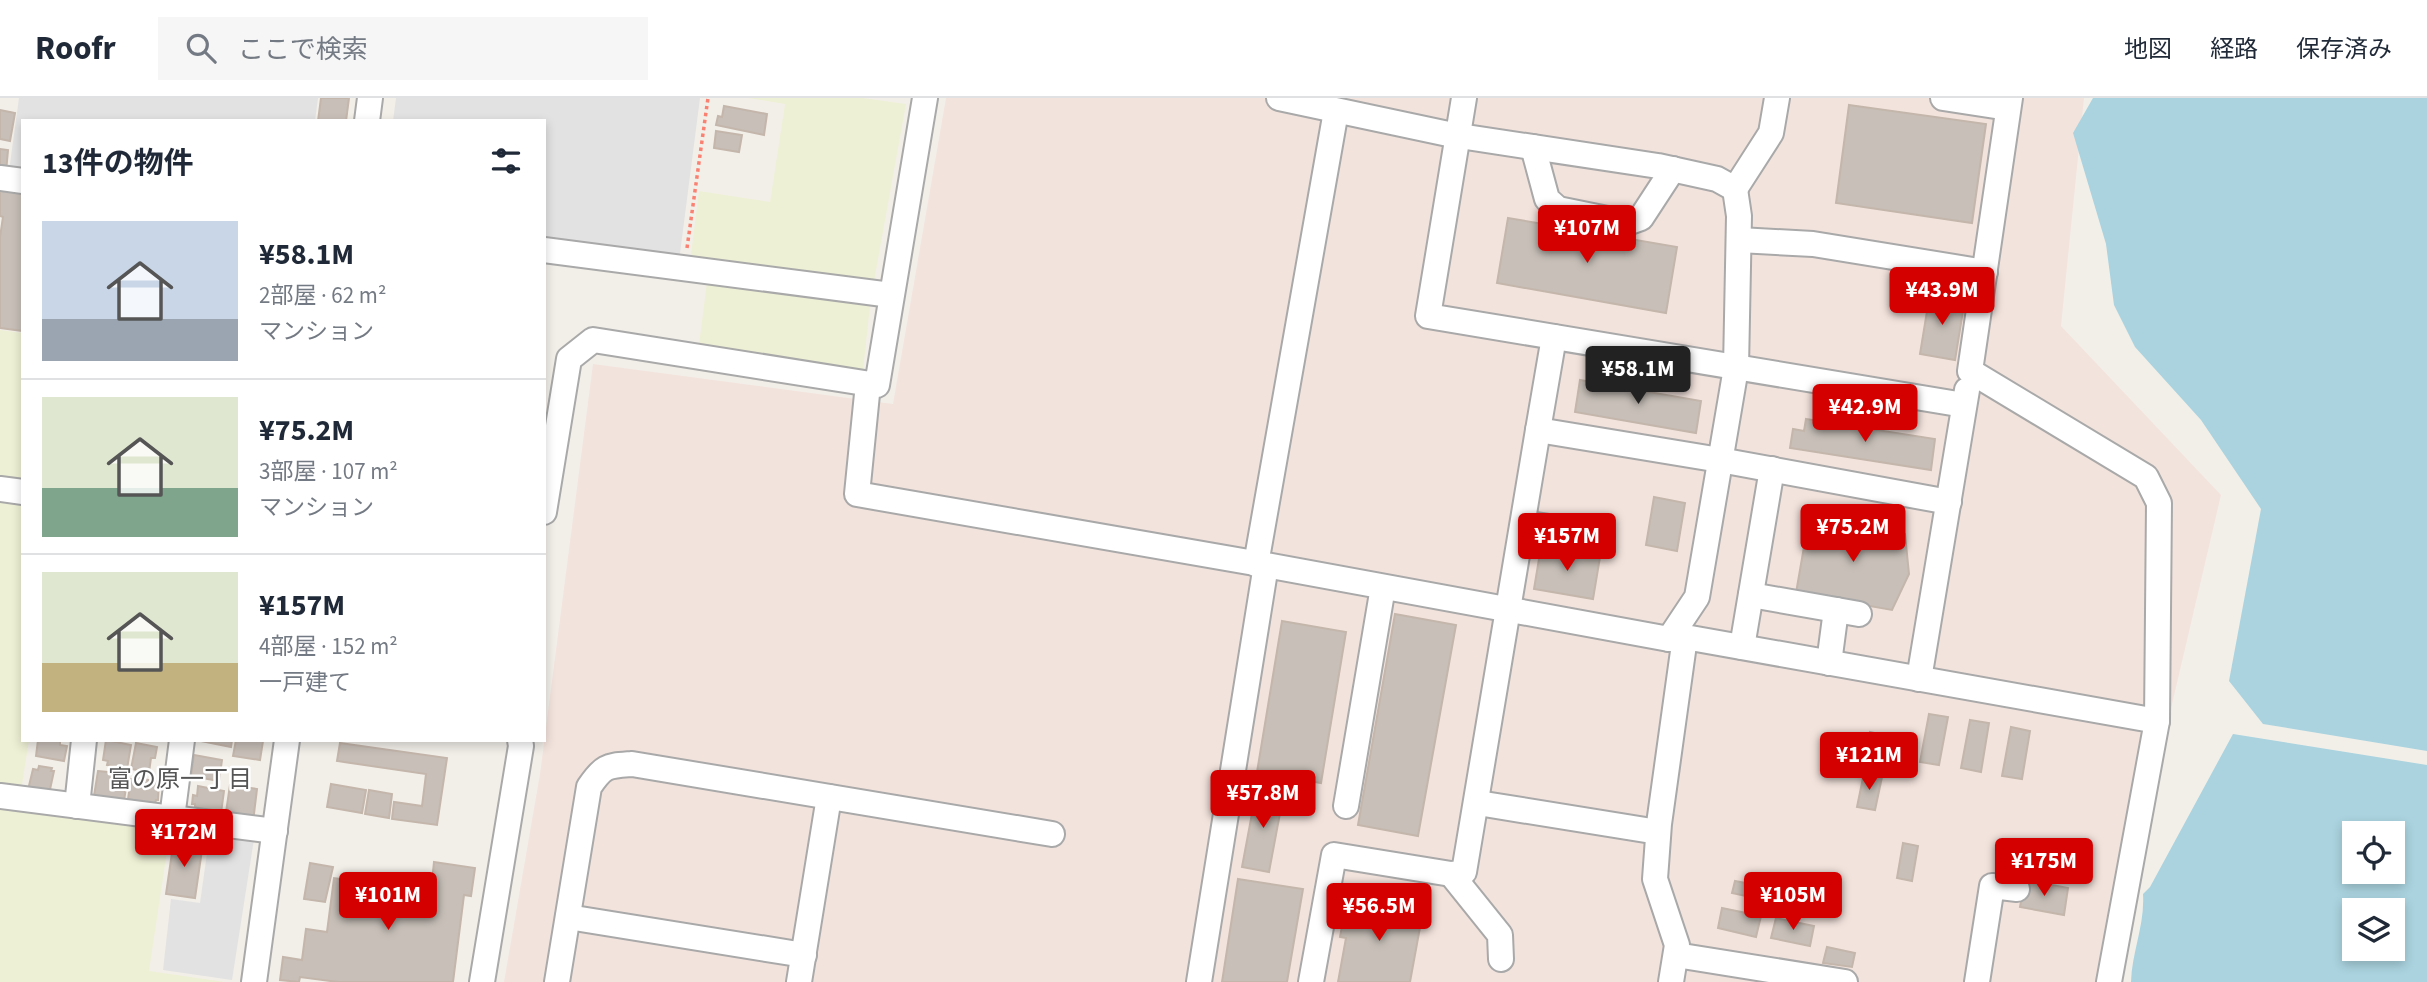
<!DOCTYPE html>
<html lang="ja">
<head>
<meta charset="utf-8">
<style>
	body { margin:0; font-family:"Source Sans 3","Noto Sans JP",sans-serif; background:#f6f6f7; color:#1f2937; height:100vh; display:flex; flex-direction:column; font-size:26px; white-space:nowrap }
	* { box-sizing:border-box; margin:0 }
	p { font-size:23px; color:#747a83 }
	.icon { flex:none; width:38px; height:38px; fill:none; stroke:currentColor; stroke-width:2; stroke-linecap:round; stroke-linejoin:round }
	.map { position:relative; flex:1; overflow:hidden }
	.side { position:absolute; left:21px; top:21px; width:525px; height:623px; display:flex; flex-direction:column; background:#fff; border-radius:0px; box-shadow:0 4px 10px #0003 }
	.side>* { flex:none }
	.tools { position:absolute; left:2342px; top:723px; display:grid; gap:14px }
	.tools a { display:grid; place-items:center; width:63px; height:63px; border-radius:0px; background:#fff; box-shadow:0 4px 10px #0003; font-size:35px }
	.price { position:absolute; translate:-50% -60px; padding:0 16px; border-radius:7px; background:#d40000; color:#fff; font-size:23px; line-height:46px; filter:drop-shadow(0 2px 4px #0008) }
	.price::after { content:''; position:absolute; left:50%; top:42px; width:21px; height:16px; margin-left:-10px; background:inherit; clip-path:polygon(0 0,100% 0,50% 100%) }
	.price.on { background:#222; color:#fff }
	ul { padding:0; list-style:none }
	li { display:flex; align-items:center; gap:21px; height:175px; padding:0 21px }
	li+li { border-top:2px solid #e0e1e3 }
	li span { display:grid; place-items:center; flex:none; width:196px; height:140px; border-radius:0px; color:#555 }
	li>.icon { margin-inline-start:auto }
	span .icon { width:84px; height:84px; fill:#fffc; stroke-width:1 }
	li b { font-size:30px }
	h2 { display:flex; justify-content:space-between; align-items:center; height:84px; padding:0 21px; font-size:30px }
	header { display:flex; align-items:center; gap:42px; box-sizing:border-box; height:98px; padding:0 35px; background:#fff; border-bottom:2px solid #e0e1e3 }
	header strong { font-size:33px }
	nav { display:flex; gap:38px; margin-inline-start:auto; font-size:24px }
	.search { width:490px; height:63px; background:#f6f6f7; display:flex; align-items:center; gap:18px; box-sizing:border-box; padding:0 24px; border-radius:0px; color:#747a83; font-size:26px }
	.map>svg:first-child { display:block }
</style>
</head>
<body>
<header>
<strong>Roofr</strong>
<div class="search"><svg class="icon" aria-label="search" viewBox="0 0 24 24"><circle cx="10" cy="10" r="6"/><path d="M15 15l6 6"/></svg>ここで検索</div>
<nav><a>地図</a><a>経路</a><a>保存済み</a></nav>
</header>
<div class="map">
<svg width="2427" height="884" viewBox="0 0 2427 884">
	<rect width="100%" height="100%" fill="#f2efe9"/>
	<polygon fill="#f3e3dd" points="946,0 2084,0 2061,228 2221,397 2107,884 504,884 540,676 593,266 893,306"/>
	<g fill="#eef0d5">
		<polygon points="748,0 863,0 906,6 873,189 690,165 699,93 770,104 785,6"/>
		<polygon points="708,176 871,199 863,272 699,247"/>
		<polygon points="0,232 23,235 23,384 0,381"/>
		<polygon points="0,394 23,397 23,642 29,642 21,693 0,691"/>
		<polygon points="0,702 171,727 149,873 225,884 0,884"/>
	</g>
	<g fill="#e2e2e2">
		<polygon points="19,0 318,0 315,23 23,23 23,75 9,73"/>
		<polygon points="396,0 700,0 679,163 544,146 544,23 393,23"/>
		<polygon points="210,734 254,741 232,882 163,872 171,801 200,805"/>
	</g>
	<g fill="#aad3df" fill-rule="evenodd">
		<polygon points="2093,0 2427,0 2427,653 2263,626 2229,583 2261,411 2201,322 2135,249 2114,207 2106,146 2073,35"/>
		<path d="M 2233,636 L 2427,667 L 2427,884 L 2131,884 C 2132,853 2145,827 2143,796 L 2150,789 ZM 2354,735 L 2392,735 L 2392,774 L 2354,774 ZM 2354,812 L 2392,812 L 2392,850 L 2354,850 Z"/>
	</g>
	<g fill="#c7bfb8" stroke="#c4b6ab" stroke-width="2">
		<polygon points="321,0 349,0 346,23 318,23"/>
		<polygon points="1849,7 1986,26 1972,125 1836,105"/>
		<polygon points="724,8 767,16 764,37 716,27 718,18 722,19"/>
		<polygon points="0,12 15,15 10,43 0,41"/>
		<polygon points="716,33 742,37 739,54 714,50"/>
		<polygon points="0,51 8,52 6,74 0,73"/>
		<polygon points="23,90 23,233 0,230 0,139 3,119 0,118 0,91"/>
		<polygon points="1508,120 1677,149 1666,215 1497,185"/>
		<polygon points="1930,195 1965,201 1955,262 1920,256"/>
		<polygon points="1580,282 1701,303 1696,335 1575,314"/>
		<polygon points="1806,321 1935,341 1931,372 1790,350 1793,331 1804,333"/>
		<polygon points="1654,399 1685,405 1677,453 1646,447"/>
		<polygon points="1809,420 1905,436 1909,476 1892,512 1796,495"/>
		<polygon points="1541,449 1600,459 1593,501 1534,491"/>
		<polygon points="1395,516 1456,527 1418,738 1358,727"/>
		<polygon points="1282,523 1346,534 1321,685 1257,674"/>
		<polygon points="1929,616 1948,619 1939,667 1920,664"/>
		<polygon points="1970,622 1989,625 1981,674 1961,670"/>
		<polygon points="2011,629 2030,633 2022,681 2002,678"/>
		<polygon points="1870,634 1893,639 1892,644 1889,643 1884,665 1864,662"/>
		<polygon points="38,642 60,642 60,647 67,648 64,663 36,658"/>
		<polygon points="106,642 131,647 127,671 107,667 108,663 103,662"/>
		<polygon points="196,642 232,642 231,649"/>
		<polygon points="236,642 263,643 260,662 233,658"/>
		<polygon points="136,645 157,649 155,660 151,660 149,674 131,671"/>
		<polygon points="340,645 447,660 437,727 392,721 394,704 422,708 426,676 337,663"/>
		<polygon points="194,657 222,662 219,683 191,678"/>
		<polygon points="39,668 52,670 51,673 54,673 49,696 28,692 33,671 38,672"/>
		<polygon points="98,673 128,676 124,703 94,698"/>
		<polygon points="1864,675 1882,679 1875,712 1857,709"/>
		<polygon points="138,680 159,684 158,702 156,702 154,709 128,701 131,681 137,683"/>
		<polygon points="331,686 366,692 362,715 327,709"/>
		<polygon points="230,687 257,691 253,724 225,721"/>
		<polygon points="198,688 224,693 221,715 195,709 195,706 192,706 193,697 197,698"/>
		<polygon points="1257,689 1284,694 1269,774 1242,769"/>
		<polygon points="369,692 392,696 389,720 365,716"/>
		<polygon points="174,741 203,745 195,800 166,796"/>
		<polygon points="1903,745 1918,748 1912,783 1897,780"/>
		<polygon points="434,764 475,770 471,798 464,797 453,884 338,884 300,879 299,884 280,882 283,859 302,862 306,831 327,834 334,780 431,793"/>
		<polygon points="310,765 333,769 325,804 304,801"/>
		<polygon points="1238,781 1303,791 1287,884 1222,884"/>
		<polygon points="2025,782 2068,790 2064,817 2020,809"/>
		<polygon points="1735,783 1762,788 1760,801 1732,795"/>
		<polygon points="1353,801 1423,813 1410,884 1338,884 1346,840 1340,839 1345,813 1351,814"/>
		<polygon points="1722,810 1761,818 1756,839 1718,830"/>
		<polygon points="1776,820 1814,828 1810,848 1771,840"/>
		<polygon points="1827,849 1855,855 1852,869 1823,865"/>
	</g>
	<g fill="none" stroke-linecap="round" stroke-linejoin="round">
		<g stroke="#a9a9a9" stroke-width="28">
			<g id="minor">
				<polyline points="1279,0 1453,37 1658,68 1717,81 1735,91 1739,118 1736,270 1697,499 1669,541"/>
				<polyline points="1464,0 1428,218 1964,307"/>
				<polyline points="1943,0 2008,10"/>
				<polyline points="2010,0 1970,273 2146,379 2159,405 2157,623"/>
				<polyline points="367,23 370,0"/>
				<polyline points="1533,49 1547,101 1558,111 1627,125 1641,120 1673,71"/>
				<polyline points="0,80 23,83"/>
				<polyline points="1735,91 1771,35 1777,0"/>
				<polyline points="1739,142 1813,146 1985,174"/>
				<polyline points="544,152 891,197"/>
				<polyline points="868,286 857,396 1266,467 1669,541 1685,539 2157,623 2109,884"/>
				<polyline points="1538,332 1554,239"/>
				<polyline points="0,391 23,394"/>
				<polyline points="544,414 569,261 593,242 877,287 925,0"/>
				<polyline points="1523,425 1602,437"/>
				<polyline points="1256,466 1336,13"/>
				<polyline points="1751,497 1859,516"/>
				<polyline points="1742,549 1772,371"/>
				<polyline points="1829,565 1836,512"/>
				<polyline points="1919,581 1967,292"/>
				<polyline points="0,698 275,733"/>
				<polyline points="1478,705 1658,734"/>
				<polyline points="77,708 84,642"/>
				<polyline points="1346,708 1383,489"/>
				<polyline points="172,720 182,642"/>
				<polyline points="1451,776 1500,837 1501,861"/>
				<polyline points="568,819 804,857"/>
				<polyline points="1676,857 1845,884"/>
				<polyline points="254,884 287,642"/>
				<polyline points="482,884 521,648 520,642"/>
				<path d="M 557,884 L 589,689 C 604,667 607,668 632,666 L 1052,736"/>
				<polyline points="799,884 829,699"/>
				<polyline points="1199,884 1266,467"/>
				<polyline points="1311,884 1334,757 1451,776 1464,774 1538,332 1720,362 1949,404"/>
				<polyline points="1671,884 1677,847 1655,781 1659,726 1685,539"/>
				<polyline points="1977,884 1992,788 2017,791"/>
			</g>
		</g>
		<polyline stroke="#fa8072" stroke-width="3.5" stroke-dasharray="3.5 3.5" stroke-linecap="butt" points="687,150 708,0"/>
		<use href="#minor" stroke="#fff" stroke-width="24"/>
	</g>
	<g text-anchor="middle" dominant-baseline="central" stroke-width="5" stroke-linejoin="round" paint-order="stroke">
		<g font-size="24" fill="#555" stroke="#fff">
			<text x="180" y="681">富の原一丁目</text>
		</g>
	</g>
</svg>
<div class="tools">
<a><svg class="icon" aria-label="locate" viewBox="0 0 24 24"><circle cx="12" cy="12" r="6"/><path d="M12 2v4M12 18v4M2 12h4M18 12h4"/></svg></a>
<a><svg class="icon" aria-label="layers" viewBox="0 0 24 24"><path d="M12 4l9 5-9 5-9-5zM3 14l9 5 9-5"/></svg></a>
</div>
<b class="price" style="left:1587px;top:167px">¥107M</b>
<b class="price" style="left:1942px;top:229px">¥43.9M</b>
<b class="price on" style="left:1638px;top:308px">¥58.1M</b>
<b class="price" style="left:1865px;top:346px">¥42.9M</b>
<b class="price" style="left:1853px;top:466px">¥75.2M</b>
<b class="price" style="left:1567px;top:475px">¥157M</b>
<b class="price" style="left:1869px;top:694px">¥121M</b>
<b class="price" style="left:1263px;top:732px">¥57.8M</b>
<b class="price" style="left:184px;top:771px">¥172M</b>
<b class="price" style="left:2044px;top:800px">¥175M</b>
<b class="price" style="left:388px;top:834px">¥101M</b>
<b class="price" style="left:1793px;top:834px">¥105M</b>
<b class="price" style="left:1379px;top:845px">¥56.5M</b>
<section class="side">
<h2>13件の物件<svg class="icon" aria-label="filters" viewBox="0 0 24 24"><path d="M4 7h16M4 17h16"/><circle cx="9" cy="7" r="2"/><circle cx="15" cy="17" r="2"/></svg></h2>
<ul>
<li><span style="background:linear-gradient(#c9d6e8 70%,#9aa5b1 0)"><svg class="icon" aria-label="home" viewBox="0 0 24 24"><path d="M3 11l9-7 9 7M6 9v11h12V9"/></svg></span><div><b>¥58.1M</b><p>2部屋 · 62 m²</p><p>マンション</p></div></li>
<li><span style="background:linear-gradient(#dfe7d0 65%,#7fa58c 0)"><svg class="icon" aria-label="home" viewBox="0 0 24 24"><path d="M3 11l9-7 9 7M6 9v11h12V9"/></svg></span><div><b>¥75.2M</b><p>3部屋 · 107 m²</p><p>マンション</p></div></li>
<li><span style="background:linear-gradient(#dfe7d0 65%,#c2b280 0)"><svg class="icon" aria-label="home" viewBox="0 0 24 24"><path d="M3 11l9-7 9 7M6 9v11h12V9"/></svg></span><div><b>¥157M</b><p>4部屋 · 152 m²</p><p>一戸建て</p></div></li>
</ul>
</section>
</div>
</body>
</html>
